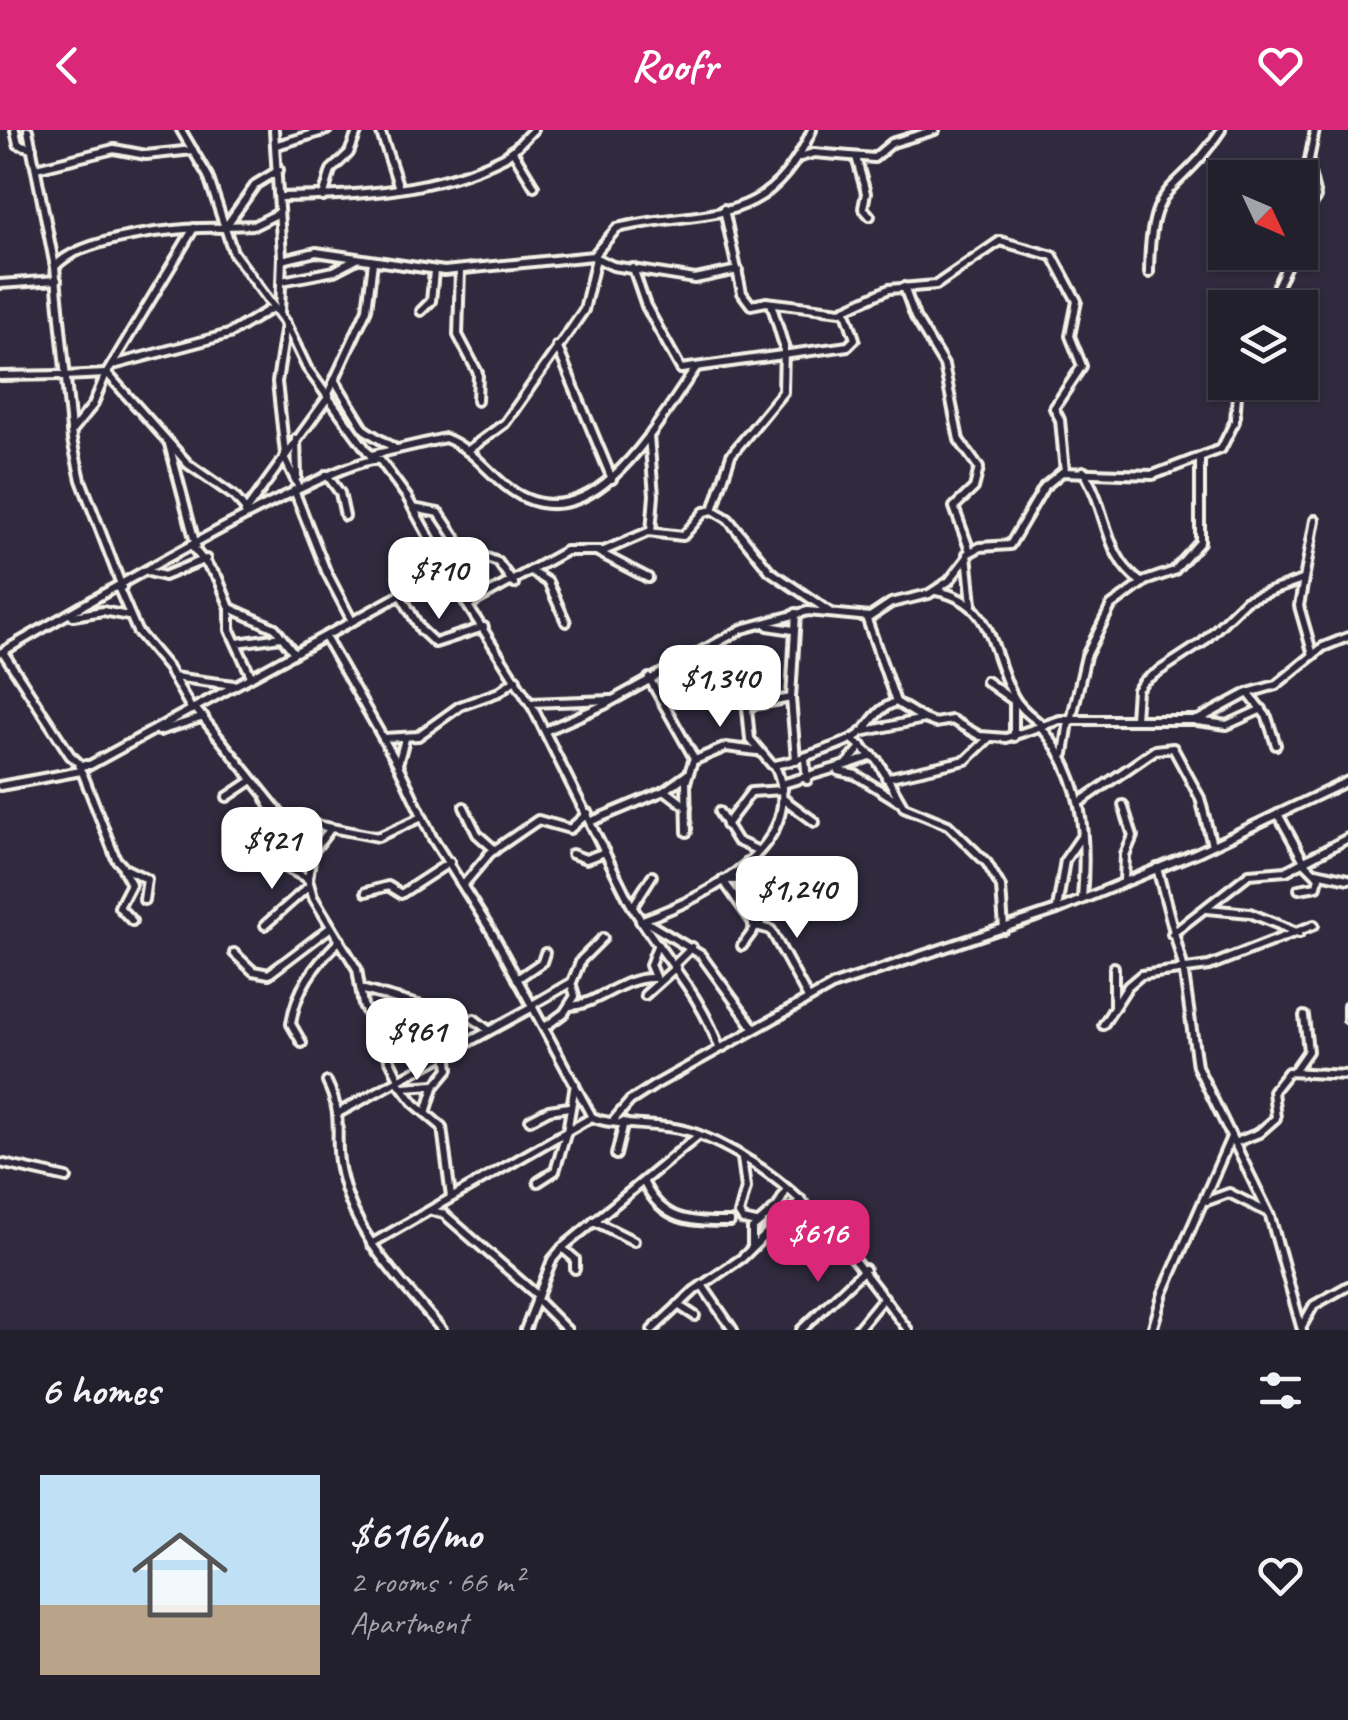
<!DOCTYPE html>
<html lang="en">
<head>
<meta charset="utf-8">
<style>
	body { margin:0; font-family:Caveat,sans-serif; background:#2f2d3a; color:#f1f3f6; height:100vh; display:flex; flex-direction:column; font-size:38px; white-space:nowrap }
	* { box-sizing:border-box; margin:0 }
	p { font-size:32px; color:#a3a3aa }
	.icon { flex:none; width:55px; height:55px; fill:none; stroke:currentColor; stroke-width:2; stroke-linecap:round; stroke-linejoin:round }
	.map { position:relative; height:1200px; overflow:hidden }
	.drawer { display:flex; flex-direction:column; background:#23202e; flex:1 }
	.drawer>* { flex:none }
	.needle { width:65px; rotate:134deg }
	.fabs { position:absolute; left:1208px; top:30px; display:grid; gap:20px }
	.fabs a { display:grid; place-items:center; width:110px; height:110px; border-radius:0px; background:#23202e; box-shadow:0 2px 8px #0004,0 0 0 2px #403e4a; font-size:50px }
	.price { position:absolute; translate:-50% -85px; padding:0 22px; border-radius:20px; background:#fff; color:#222; font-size:32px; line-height:65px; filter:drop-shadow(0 2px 5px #0008) }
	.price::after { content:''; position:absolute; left:50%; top:60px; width:30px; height:22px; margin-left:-15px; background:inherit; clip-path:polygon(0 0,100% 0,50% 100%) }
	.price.current { background:#db2777; color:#fff }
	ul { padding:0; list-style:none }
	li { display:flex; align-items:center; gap:30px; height:250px; padding:0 40px }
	li span { display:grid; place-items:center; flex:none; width:280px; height:200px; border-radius:0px; color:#555 }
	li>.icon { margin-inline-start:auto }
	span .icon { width:120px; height:120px; fill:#fffc; stroke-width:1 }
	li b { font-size:42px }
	h2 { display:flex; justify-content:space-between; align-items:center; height:120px; padding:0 40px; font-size:42px }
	header { display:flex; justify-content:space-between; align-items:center; height:130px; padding:0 40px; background:#db2777; color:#fff; font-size:45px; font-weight:600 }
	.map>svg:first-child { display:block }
</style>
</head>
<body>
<header><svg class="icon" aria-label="back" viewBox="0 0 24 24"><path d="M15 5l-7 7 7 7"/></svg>Roofr<svg class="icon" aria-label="heart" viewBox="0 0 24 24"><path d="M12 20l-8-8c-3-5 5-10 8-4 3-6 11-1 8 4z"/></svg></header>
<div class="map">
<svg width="1348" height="1200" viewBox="0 0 1348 1200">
	<rect width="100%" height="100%" fill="#2f2a3d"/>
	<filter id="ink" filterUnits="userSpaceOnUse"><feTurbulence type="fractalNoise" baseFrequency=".01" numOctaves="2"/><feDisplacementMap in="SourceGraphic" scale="20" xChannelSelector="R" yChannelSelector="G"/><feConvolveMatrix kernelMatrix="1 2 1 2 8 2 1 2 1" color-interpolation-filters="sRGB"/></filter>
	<g filter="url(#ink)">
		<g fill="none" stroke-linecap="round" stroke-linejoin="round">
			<g stroke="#f4f1e8" stroke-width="14">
				<g id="minor">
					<polyline points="15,0 18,14 32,18"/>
					<polyline points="28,0 55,137 72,310 81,350 122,457"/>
					<polyline points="181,0 208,46 233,122 286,194 307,238 373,329"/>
					<polyline points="274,0 282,126 280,184"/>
					<polyline points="380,0 399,58"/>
					<polyline points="277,15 327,0"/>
					<polyline points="512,20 534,56"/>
					<polyline points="800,27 814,23 874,28 892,13 935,0"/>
					<polyline points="856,27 866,63 863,78 870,86"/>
					<polyline points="36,38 114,19 146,25 193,20"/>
					<path d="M 279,67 C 353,66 436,62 504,27 C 515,21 524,8 533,0"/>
					<polyline points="323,67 331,40 349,23 358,0"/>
					<polyline points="724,79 742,163 751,175 766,172 841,181 889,159 936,155 1000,111 1053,126 1077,171 1070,206 1082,236 1054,278 1060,290 1065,342"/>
					<polyline points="224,96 255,95 279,83"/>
					<polyline points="226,96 256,54 279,40"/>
					<polyline points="1300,98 1316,67 1308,35 1315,0"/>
					<polyline points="594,127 613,136 695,149 738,140"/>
					<path d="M 282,130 L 316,122 L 444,141 L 593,126 L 617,98 C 708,77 766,102 812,0"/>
					<path d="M 55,137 C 79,107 185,96 224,98"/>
					<polyline points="633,138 646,176 681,239 848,216 855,209 845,179"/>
					<polyline points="460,140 458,205 478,243 477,271"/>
					<path d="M 1149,143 C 1150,44 1176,70 1221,0"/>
					<polyline points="282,151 334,141 357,129"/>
					<polyline points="0,154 57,150"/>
					<polyline points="904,157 915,187 944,235 959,310 979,338 974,358 954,377 970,421"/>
					<polyline points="1267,178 1293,122"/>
					<polyline points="421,181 431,171 434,141"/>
					<polyline points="557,216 612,349"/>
					<polyline points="113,235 229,204 274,177"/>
					<polyline points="107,243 188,334 234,366 246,380"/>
					<polyline points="0,246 63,245"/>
					<polyline points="63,246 106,244"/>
					<polyline points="335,251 365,300 394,318"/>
					<polyline points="328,264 367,179 373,132"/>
					<polyline points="71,302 93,275 105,246 194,98"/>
					<polyline points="649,306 654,365 651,402"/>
					<polyline points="296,309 297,347"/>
					<polyline points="169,314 196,416"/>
					<polyline points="467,321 505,293 573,196 584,180 596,128"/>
					<polyline points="285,324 277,252 286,194"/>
					<path d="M 372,325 L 445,308 C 477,320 494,354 525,368 C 601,402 661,286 696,238"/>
					<polyline points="284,327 299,358"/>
					<path d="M 1083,341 C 1108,378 1103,427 1142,453"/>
					<polyline points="327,345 340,363 345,386"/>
					<polyline points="294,360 326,441 352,491"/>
					<polyline points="413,378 439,383 463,419 498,432 514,454"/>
					<polyline points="713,380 731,325 783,262 784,216 771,173"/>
					<polyline points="245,382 329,266"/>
					<polyline points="193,418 218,448 230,478 230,500 251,546"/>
					<polyline points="598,422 648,448"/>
					<polyline points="149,442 164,446 206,429"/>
					<polyline points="534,443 548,452 566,492"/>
					<polyline points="119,459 137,501 168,538 192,580"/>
					<path d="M 936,461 C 997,472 989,523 1014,567 C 1020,579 1033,587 1042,595"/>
					<polyline points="400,464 421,500 435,513 484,497"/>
					<polyline points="972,474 967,424 980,417 1010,415 1044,357 1062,342 1153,345 1221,319 1235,291 1238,252"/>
					<polyline points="468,475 566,421 604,421 648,402 683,406 704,382 713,380 728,389 770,441 830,482"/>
					<polyline points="230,478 275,498 294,523"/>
					<polyline points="73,486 103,481 128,486"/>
					<polyline points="866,487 896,572 922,588"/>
					<polyline points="768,496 793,500"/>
					<path d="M 325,507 L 397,633 L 433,709 L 493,804 L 592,987 C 614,998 664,991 697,1004 C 797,1043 846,1120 908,1200"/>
					<polyline points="237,513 281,507"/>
					<path d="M 712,516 L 746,568 L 750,609 L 772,635 C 787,634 852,612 861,603 C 874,589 877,579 896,572"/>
					<polyline points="3,522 70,625 81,635 90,635 446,440"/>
					<path d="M 0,523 C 53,493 342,323 380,330 L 407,367 L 461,465 L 533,578 L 629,771 C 659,824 698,858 719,917"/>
					<polyline points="1313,525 1299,476 1315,390"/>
					<polyline points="173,547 234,555"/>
					<polyline points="649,548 694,628 686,652 687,702"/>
					<polyline points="986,551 1014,571"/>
					<polyline points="1248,563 1267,587 1276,615"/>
					<polyline points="1014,568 1014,607"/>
					<polyline points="530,573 611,570"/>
					<polyline points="748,576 791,568"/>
					<polyline points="195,578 312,723 308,749 313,767 357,839 363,875 399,949"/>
					<polyline points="1135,588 1137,560 1144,551 1202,513 1246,470 1302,450"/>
					<polyline points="1071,591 1086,526 1111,476 1145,451 1174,441 1200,412 1200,329"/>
					<polyline points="1197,591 1227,595 1262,579"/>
					<path d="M 1040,596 C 1084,646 1087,706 1082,769"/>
					<polyline points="159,601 204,587"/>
					<polyline points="545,601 604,575 742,499 808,481 870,487 891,473 929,464 949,451 966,429"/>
					<polyline points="861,602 924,589 935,593 952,590 980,606 1006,608 1060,590 1198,590 1248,563 1276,555 1323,517 1348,507"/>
					<polyline points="384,608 418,606 460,576 499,562 516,549"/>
					<polyline points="852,609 877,630 904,677 948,695 987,733 1001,757 1004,799"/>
					<polyline points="1064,624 1069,591"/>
					<polyline points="805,629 807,650"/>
					<polyline points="695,630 726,617 757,621"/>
					<polyline points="796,630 791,568 796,483"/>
					<polyline points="79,634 116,729 124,738 147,749 144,770"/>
					<polyline points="398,634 405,609"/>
					<polyline points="847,635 873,626"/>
					<polyline points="839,641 856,645 898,671"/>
					<polyline points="886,648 966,630 990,607"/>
					<polyline points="782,654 846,635 862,616"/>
					<polyline points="0,656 81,641"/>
					<polyline points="666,661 687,677"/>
					<polyline points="227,667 251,651"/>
					<polyline points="266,669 284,703"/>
					<polyline points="785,670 815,692"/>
					<polyline points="1080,672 1155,620 1173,618 1200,668 1212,715"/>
					<polyline points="1123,675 1133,706 1125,725 1124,751"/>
					<polyline points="464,677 477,704 495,720"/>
					<polyline points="719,682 737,711 759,721"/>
					<polyline points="1278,684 1305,733 1319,747 1317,756 1299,759"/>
					<polyline points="290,690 378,707 422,687"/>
					<polyline points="592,691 664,661 688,644"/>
					<polyline points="726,695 751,662 783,660"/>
					<polyline points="275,713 287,738 308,749"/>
					<polyline points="312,723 331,698"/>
					<polyline points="572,724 586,729 605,722"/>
					<polyline points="258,726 281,707 289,691"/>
					<polyline points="1157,738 1183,836 1197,936 1270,1086 1302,1200"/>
					<polyline points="123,739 131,754 119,777 132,791"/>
					<polyline points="1316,742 1348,749"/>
					<polyline points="723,750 756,797 742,816"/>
					<polyline points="725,750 778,749"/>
					<polyline points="464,754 490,723 538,690 570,699 588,683"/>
					<polyline points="366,762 388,756 401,764 450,732"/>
					<polyline points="633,776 652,746"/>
					<polyline points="1057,779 1065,730 1081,707"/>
					<polyline points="1207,779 1250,783 1299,803"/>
					<polyline points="643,790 701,825 754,898"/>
					<path d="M 640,791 C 701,769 812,717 775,636"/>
					<polyline points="265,795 309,756"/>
					<polyline points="753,795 771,800 808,868"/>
					<polyline points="760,796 771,752"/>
					<polyline points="1172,804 1249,744 1286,741 1348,708"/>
					<polyline points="234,823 253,841 269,844 331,797"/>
					<polyline points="674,835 692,817"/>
					<polyline points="655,847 650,835 657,816"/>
					<polyline points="517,849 542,832 545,823"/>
					<polyline points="364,860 440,881"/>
					<polyline points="645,865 676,837"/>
					<polyline points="532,875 572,852 581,830 603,808"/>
					<polyline points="1114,875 1114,837"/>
					<path d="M 570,876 C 600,874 622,846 655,848"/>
					<polyline points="1348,876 1348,889"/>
					<polyline points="474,889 487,899"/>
					<polyline points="1103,895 1128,856 1141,845 1209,836 1314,795"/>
					<polyline points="545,897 564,883 575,866 571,853"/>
					<path d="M 302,913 L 291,894 C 296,858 315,835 340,810"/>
					<polyline points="1294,941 1308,921 1304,886"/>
					<polyline points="397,951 415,974 442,997 451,1067"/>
					<path d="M 327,952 C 346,991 332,1005 341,1043 C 355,1108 402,1152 442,1200"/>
					<polyline points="403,957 435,955"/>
					<polyline points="340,982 533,877"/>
					<polyline points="426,983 434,957 449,939 447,922"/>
					<polyline points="530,990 549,980 569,977"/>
					<polyline points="612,992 630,971 655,955 834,855 1057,780 1198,722 1348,651"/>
					<polyline points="567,1002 575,954"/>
					<polyline points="1234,1013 1259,1003 1276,988 1273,961 1288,942 1348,945"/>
					<polyline points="616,1025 624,992"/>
					<polyline points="742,1028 746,1058 739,1084 743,1090 756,1093"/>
					<polyline points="0,1033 67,1048"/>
					<polyline points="538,1052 555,1041 566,1004"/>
					<path d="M 644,1053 C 663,1092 690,1092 730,1092"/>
					<polyline points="1207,1071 1229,1063 1267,1082"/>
					<polyline points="432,1081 444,1084 538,1166"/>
					<polyline points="594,1091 634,1111"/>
					<polyline points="371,1114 592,987"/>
					<polyline points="752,1116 752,1099 778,1076 787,1059"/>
					<polyline points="562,1118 575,1129 575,1139"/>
					<polyline points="702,1155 733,1200"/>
					<polyline points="536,1169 567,1200"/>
					<polyline points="678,1175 695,1186"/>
					<polyline points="1302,1196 1314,1175 1348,1156"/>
					<polyline points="525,1200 552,1130 562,1118 699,1005"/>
					<polyline points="652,1200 695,1160 742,1128 801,1070"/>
					<polyline points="801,1200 865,1139"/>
					<polyline points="857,1200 884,1167"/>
					<polyline points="1152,1200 1163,1163 1231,1007"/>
				</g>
			</g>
			<use href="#minor" stroke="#2f2a3d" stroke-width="6"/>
		</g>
	</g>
</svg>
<div class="fabs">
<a><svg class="needle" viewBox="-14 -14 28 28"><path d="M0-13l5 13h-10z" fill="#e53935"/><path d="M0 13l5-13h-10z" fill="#a3a3aa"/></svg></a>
<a><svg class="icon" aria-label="layers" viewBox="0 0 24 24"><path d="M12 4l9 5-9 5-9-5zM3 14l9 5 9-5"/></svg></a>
</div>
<b class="price" style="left:439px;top:492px">$710</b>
<b class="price" style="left:720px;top:600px">$1,340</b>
<b class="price" style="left:272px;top:762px">$921</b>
<b class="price" style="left:797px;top:811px">$1,240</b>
<b class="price" style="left:417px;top:953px">$961</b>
<b class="price current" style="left:818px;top:1155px">$616</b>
</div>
<section class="drawer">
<h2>6 homes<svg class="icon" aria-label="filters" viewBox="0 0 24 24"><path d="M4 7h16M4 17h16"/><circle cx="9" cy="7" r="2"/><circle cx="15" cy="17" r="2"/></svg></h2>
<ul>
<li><span style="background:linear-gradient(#bfe0f5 65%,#b9a48a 0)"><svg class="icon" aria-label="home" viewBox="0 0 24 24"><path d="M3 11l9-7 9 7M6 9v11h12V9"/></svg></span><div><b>$616/mo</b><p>2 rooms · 66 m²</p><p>Apartment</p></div><svg class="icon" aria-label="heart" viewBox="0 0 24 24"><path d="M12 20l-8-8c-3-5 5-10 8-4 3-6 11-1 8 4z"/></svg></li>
</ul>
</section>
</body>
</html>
